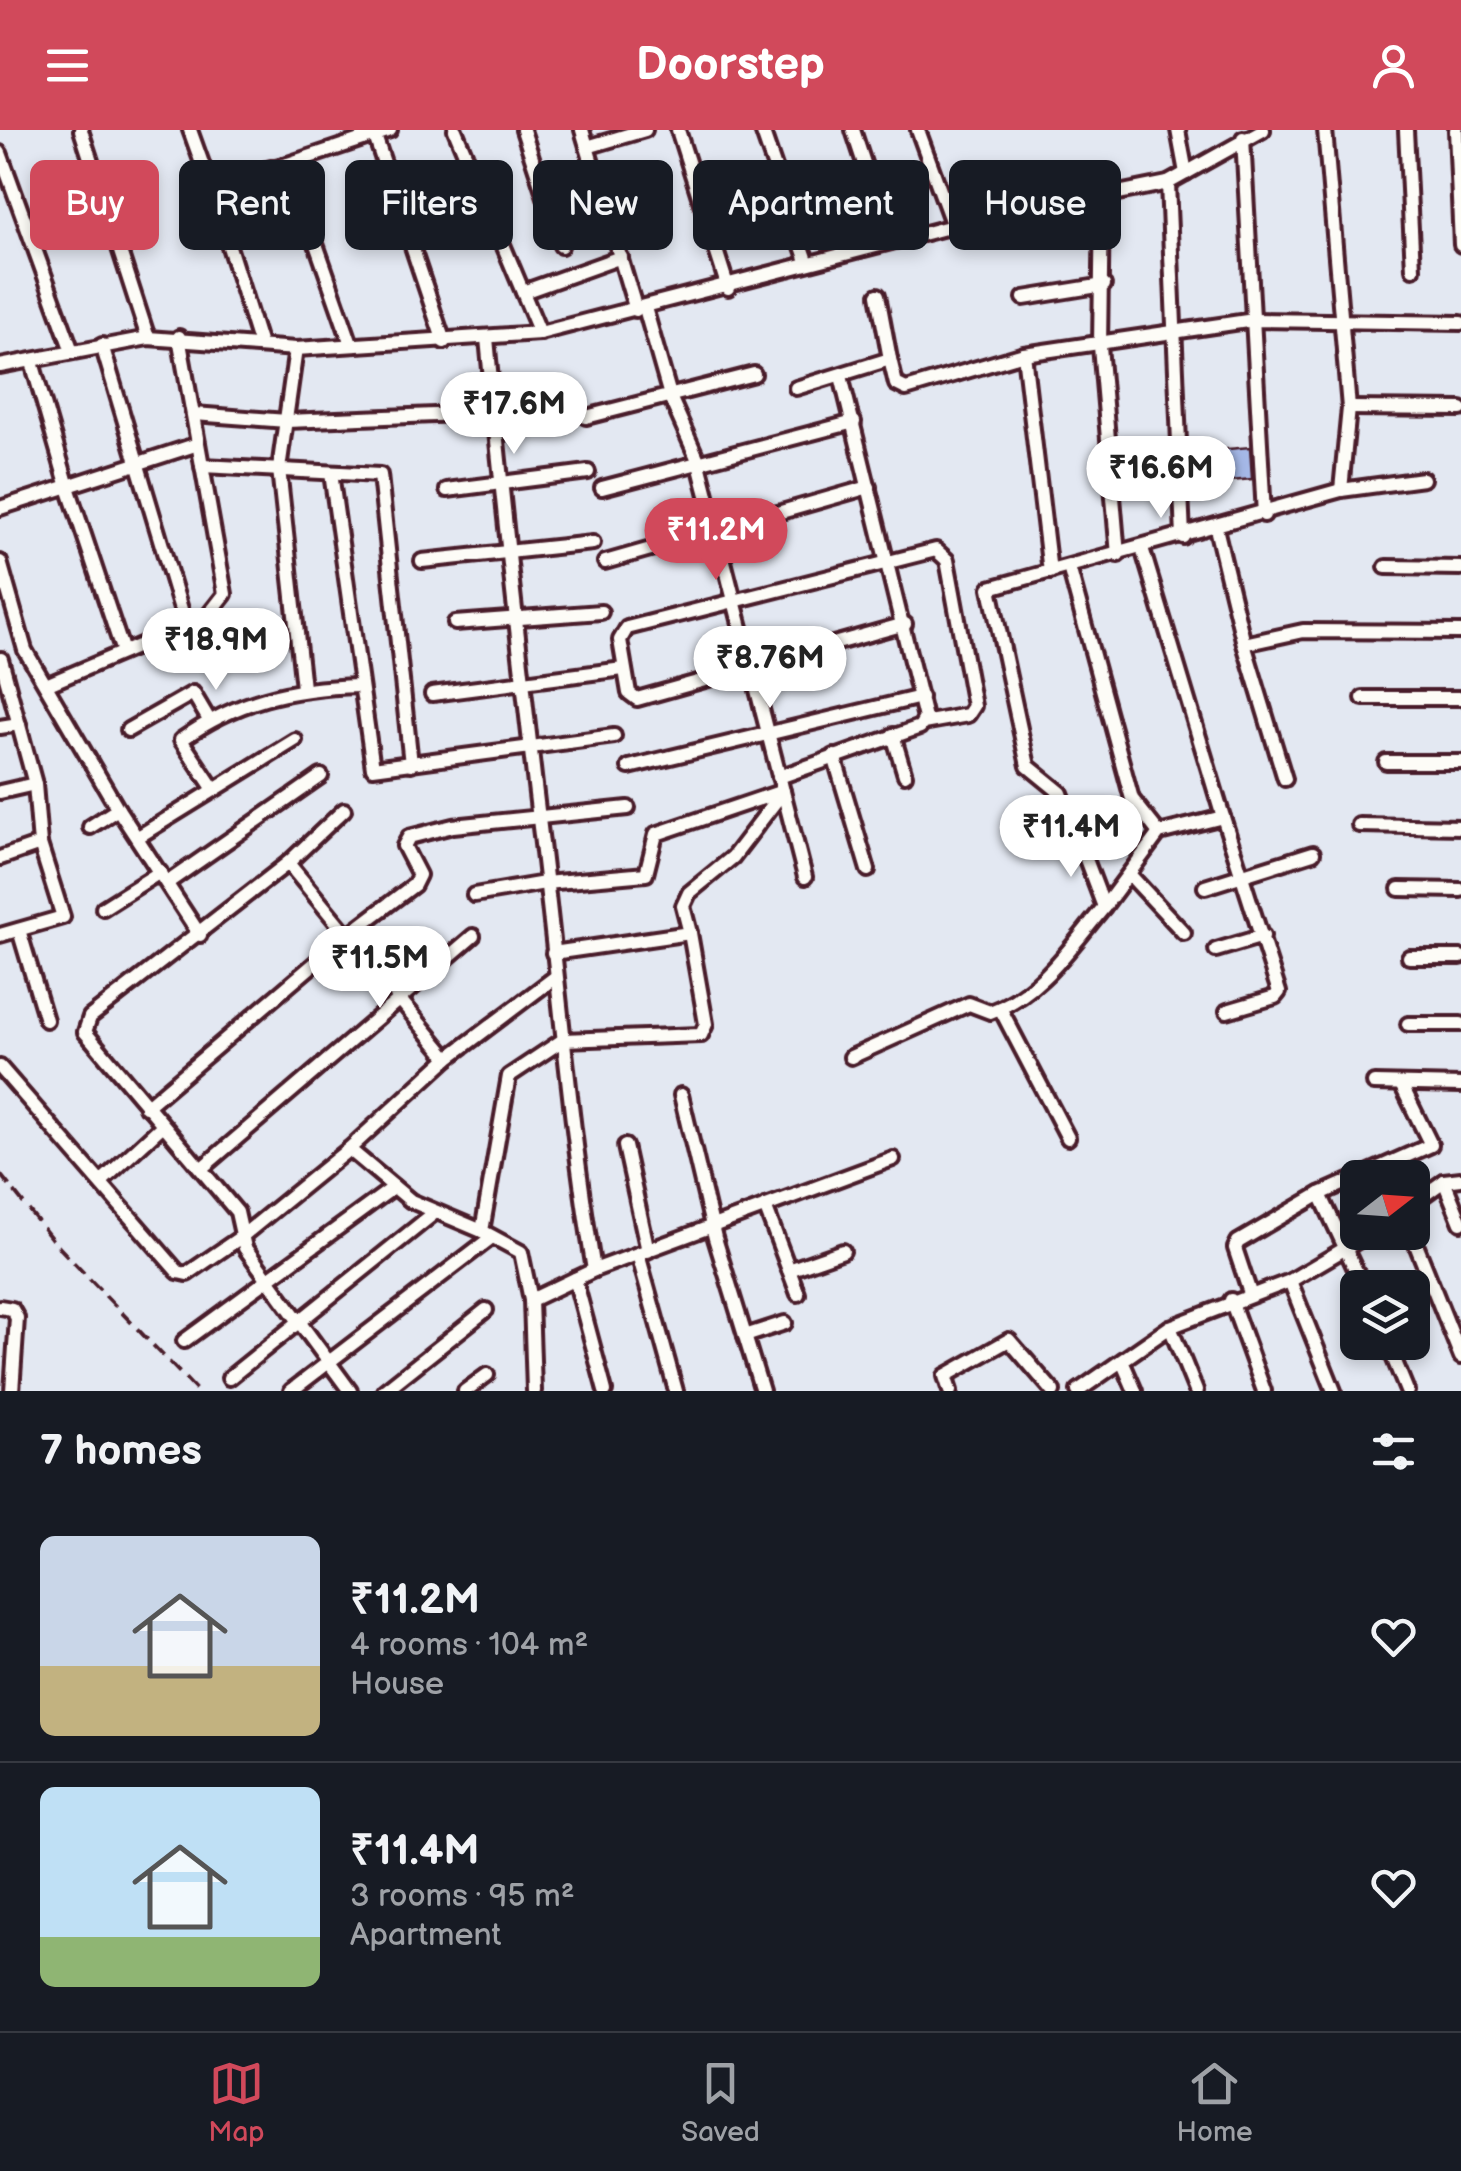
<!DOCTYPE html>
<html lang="en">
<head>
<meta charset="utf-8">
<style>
	body { margin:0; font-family:"Balsamiq Sans",sans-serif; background:#242831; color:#f1f3f6; height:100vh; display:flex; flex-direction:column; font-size:38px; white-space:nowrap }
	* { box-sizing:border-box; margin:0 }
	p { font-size:32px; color:#9ea1a6 }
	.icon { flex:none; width:55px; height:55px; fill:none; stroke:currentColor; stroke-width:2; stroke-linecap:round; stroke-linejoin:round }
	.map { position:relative; height:1261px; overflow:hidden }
	.sheet { display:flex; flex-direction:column; background:#171b24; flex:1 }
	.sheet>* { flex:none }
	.top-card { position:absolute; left:30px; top:30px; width:1402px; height:90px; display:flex; gap:20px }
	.needle { width:65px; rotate:73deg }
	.buttons { position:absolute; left:1340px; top:1030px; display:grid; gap:20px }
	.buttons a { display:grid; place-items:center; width:90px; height:90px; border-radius:15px; background:#171b24; box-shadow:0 5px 15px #0003; font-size:50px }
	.price { position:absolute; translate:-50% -85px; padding:0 22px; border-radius:35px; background:#fff; color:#222; font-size:32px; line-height:65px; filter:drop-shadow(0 2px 5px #0008) }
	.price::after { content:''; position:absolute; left:50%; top:60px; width:30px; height:22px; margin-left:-15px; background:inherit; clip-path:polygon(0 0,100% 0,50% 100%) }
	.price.active { background:#d1495b; color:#fff }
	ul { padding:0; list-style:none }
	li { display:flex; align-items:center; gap:30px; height:250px; padding:0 40px }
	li+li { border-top:2px solid #363941 }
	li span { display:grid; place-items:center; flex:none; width:280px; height:200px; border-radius:15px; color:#555 }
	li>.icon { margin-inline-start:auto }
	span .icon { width:120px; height:120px; fill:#fffc; stroke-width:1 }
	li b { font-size:42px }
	h2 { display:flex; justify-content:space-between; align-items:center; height:120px; padding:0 40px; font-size:42px }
	.chip { padding:0 35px; border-radius:15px; background:#171b24; box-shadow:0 5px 15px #0003; font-size:35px; line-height:90px }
	.chip.active { background:#d1495b; color:#fff }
	header { display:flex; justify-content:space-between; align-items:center; height:130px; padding:0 40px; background:#d1495b; color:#fff; font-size:45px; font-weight:800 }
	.tabs { display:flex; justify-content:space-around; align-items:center; height:140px; border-top:2px solid #363941; background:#171b24; font-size:28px; color:#9ea1a6 }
	.tabs a { display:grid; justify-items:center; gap:5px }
	.tabs .active { color:#d1495b }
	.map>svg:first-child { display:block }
</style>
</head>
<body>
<header><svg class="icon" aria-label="menu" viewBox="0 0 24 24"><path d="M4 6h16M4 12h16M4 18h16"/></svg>Doorstep<svg class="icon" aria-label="person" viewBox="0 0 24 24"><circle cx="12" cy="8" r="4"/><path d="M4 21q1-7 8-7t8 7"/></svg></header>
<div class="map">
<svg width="1461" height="1261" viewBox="0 0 1461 1261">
	<rect width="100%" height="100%" fill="#e3e8f2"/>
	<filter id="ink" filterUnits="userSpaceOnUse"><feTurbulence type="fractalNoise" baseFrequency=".01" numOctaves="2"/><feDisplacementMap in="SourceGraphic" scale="20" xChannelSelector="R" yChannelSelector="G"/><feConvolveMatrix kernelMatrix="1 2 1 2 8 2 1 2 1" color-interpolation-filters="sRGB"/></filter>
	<g filter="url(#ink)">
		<polygon fill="#a5b8e7" stroke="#4a1f2b" stroke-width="2.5" points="1250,317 1252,349 1220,352 1217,320"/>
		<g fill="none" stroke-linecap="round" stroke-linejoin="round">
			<g stroke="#4a1f2b" stroke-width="20">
				<g id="minor">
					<polyline points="81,0 148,208"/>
					<polyline points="190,0 209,53"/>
					<polyline points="455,0 540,203"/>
					<polyline points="523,0 561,116"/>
					<polyline points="582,0 636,180"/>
					<polyline points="678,0 728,158"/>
					<polyline points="762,0 807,131"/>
					<polyline points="853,0 890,112"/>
					<polyline points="918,0 953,96"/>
					<polyline points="1178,0 1186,43"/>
					<polyline points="1325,0 1349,278 1341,360"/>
					<polyline points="1406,0 1413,139"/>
					<polyline points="1456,0 1461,115"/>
					<polyline points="375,6 444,212"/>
					<polyline points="1243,8 1264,385"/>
					<polyline points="587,17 645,0"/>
					<polyline points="0,23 72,221"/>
					<polyline points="288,34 351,214"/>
					<polyline points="1168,53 1183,407"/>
					<polyline points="1102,66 1100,216 1118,425"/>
					<polyline points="523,162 621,127"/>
					<polyline points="1024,168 1104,155"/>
					<polyline points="645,178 671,269 698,330 805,747"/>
					<path d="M 487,208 C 502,369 520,529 539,689 C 558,840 569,990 594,1140 L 531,1170 L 534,1261"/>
					<polyline points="102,215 186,496"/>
					<polyline points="260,215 209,53 288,34 390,0"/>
					<polyline points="296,219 279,339 303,558"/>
					<polyline points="1024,224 1050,442"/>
					<polyline points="890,229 896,254 906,259 1024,224 1254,190 1461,193"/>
					<polyline points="32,232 68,357 123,522"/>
					<polyline points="0,236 148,208 296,219 540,203 953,96 1168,53 1263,0"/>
					<polyline points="796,258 890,229 878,165"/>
					<polyline points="1349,278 1461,279"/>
					<polyline points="194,284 287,291 579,279"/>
					<polyline points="586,287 754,244"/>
					<polyline points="202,336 380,345 411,634"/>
					<polyline points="331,343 373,638 614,606"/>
					<polyline points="602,358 854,292"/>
					<polyline points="447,360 588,342"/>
					<polyline points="0,378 198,314"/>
					<polyline points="1216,398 1244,514 1285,649"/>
					<polyline points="422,431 593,413"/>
					<polyline points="0,432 25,520 118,679 200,805"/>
					<polyline points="605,432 869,357"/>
					<polyline points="1069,437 1132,669 1159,703"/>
					<polyline points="1386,437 1461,438"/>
					<polyline points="455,493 601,482"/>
					<polyline points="905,494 637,569 629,563 620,510 627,498 936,420 947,430 974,576 968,585 923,593"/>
					<polyline points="1244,514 1303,501 1461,502"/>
					<polyline points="46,555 207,487 225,464 179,207"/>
					<polyline points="432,564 623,539"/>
					<polyline points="1363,568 1461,568"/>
					<polyline points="0,597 19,594"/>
					<polyline points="128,600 193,563 209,590"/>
					<polyline points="893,605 905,645"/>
					<polyline points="834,626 868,740"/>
					<polyline points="1386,632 1461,632"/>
					<polyline points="629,637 921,567"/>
					<polyline points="779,647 920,597 925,588 841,246"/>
					<path d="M 213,658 L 181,610 C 237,570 291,558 359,556"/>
					<polyline points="0,662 35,654"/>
					<polyline points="344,680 288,733 90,887 85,902 237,1082 245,1118 350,1261"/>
					<polyline points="1223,687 1279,862 1275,867 1227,881"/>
					<polyline points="1359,695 1461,697"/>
					<polyline points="90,697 118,679"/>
					<polyline points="138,707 295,610"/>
					<polyline points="0,728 40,714"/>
					<polyline points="288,733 448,928"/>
					<polyline points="1129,744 1184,803"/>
					<polyline points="167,753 321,646"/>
					<polyline points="1205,757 1313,723"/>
					<polyline points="1399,759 1461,760"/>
					<polyline points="474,765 545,753 646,744 656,704 783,661"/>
					<polyline points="1104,777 1159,703 1223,687 1142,418"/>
					<polyline points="103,778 160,742"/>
					<polyline points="19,800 46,890"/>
					<polyline points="0,805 63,787 40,714 35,654 1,529"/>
					<polyline points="1216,820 1263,806"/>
					<polyline points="553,823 690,803 683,776 689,763 733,727 782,663"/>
					<polyline points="1409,827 1461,827"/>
					<polyline points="1000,878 1068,1008"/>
					<polyline points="1408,894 1461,894"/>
					<path d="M 851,927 L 969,874 L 990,882 C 1040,865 1071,816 1104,777 L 1061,663 L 1028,636 L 990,458 L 1341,360 L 1423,349"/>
					<polyline points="0,937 178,1142 187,1144 241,1107 349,1019 448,928 554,848"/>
					<polyline points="1374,953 1461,955"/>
					<polyline points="681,965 715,1108 762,1261"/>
					<polyline points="146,977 348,805 414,755 419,745 404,716 409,707 453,696 628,678"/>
					<polyline points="625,1016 648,1121"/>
					<polyline points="349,1019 411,1071 482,1101"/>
					<polyline points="202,1038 473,806"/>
					<polyline points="1444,1051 1461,1093"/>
					<polyline points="101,1052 163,995"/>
					<polyline points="1320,1064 1364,1158"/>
					<polyline points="1412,1074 1444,1051 1461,1049"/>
					<polyline points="765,1076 798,1164"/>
					<polyline points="1411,1102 1461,1227"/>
					<polyline points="638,1124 676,1261"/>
					<polyline points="594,1140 893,1029"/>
					<polyline points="789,1140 843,1121"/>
					<polyline points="575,1149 605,1261"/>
					<polyline points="1290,1151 1334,1261"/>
					<polyline points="1250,1163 1235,1118 1238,1112 1320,1064 1431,1015 1402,956"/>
					<polyline points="531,1170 521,1122 482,1101 509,946 563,910 701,905 706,894 690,803"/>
					<polyline points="1231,1170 1264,1261"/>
					<polyline points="0,1177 12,1179 17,1188 12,1261"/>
					<polyline points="1170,1197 1196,1261"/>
					<polyline points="745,1206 785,1193"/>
					<polyline points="184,1211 394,1057"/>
					<polyline points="1387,1212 1407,1261"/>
					<polyline points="1122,1231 1135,1261"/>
					<polyline points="229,1248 433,1084"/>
					<polyline points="291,1261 492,1107"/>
					<polyline points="384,1261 486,1180"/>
					<polyline points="465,1261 487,1245"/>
					<polyline points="950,1261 945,1246 1009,1210 1053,1261"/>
					<polyline points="1078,1261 1170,1197 1290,1151 1373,1102"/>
				</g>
			</g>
			<use href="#minor" stroke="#fdfcf7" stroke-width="12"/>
			<polyline stroke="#4a1f2b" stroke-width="4" stroke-dasharray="15 8" stroke-linecap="butt" points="0,1044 55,1113 197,1261"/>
		</g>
	</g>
</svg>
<div class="buttons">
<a><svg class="needle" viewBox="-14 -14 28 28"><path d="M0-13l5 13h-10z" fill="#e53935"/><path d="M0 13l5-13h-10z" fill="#9ea1a6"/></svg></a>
<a><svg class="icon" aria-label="layers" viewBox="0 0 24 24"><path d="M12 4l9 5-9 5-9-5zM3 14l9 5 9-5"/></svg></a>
</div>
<b class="price" style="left:514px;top:327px">₹17.6M</b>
<b class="price" style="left:1161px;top:391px">₹16.6M</b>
<b class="price active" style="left:716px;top:453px">₹11.2M</b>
<b class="price" style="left:216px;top:563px">₹18.9M</b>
<b class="price" style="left:770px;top:581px">₹8.76M</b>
<b class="price" style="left:1071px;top:750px">₹11.4M</b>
<b class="price" style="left:380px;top:881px">₹11.5M</b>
<div class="top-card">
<a class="chip active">Buy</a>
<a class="chip">Rent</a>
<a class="chip">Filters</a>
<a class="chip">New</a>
<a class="chip">Apartment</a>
<a class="chip">House</a>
</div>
</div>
<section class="sheet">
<h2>7 homes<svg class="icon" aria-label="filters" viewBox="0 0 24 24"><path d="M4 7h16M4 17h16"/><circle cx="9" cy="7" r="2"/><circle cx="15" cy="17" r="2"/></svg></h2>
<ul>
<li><span style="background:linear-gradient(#c9d6e8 65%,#c2b280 0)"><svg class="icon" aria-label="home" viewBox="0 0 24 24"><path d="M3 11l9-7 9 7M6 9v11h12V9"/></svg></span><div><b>₹11.2M</b><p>4 rooms · 104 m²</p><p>House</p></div><svg class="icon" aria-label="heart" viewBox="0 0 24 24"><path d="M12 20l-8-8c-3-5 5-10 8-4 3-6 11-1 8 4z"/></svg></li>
<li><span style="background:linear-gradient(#bfe0f5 75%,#8fb573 0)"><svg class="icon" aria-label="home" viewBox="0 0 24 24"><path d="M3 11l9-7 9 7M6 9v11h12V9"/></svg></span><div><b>₹11.4M</b><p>3 rooms · 95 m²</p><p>Apartment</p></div><svg class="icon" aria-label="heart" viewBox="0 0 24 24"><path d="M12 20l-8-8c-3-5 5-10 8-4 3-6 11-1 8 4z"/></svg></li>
</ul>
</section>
<nav class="tabs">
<a class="active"><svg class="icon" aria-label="map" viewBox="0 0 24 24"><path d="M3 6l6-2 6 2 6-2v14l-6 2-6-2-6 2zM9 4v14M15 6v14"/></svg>Map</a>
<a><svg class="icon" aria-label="saved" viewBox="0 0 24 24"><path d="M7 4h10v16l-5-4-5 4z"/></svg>Saved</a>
<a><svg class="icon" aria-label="home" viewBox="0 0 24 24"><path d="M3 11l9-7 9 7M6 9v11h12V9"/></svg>Home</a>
</nav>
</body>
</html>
